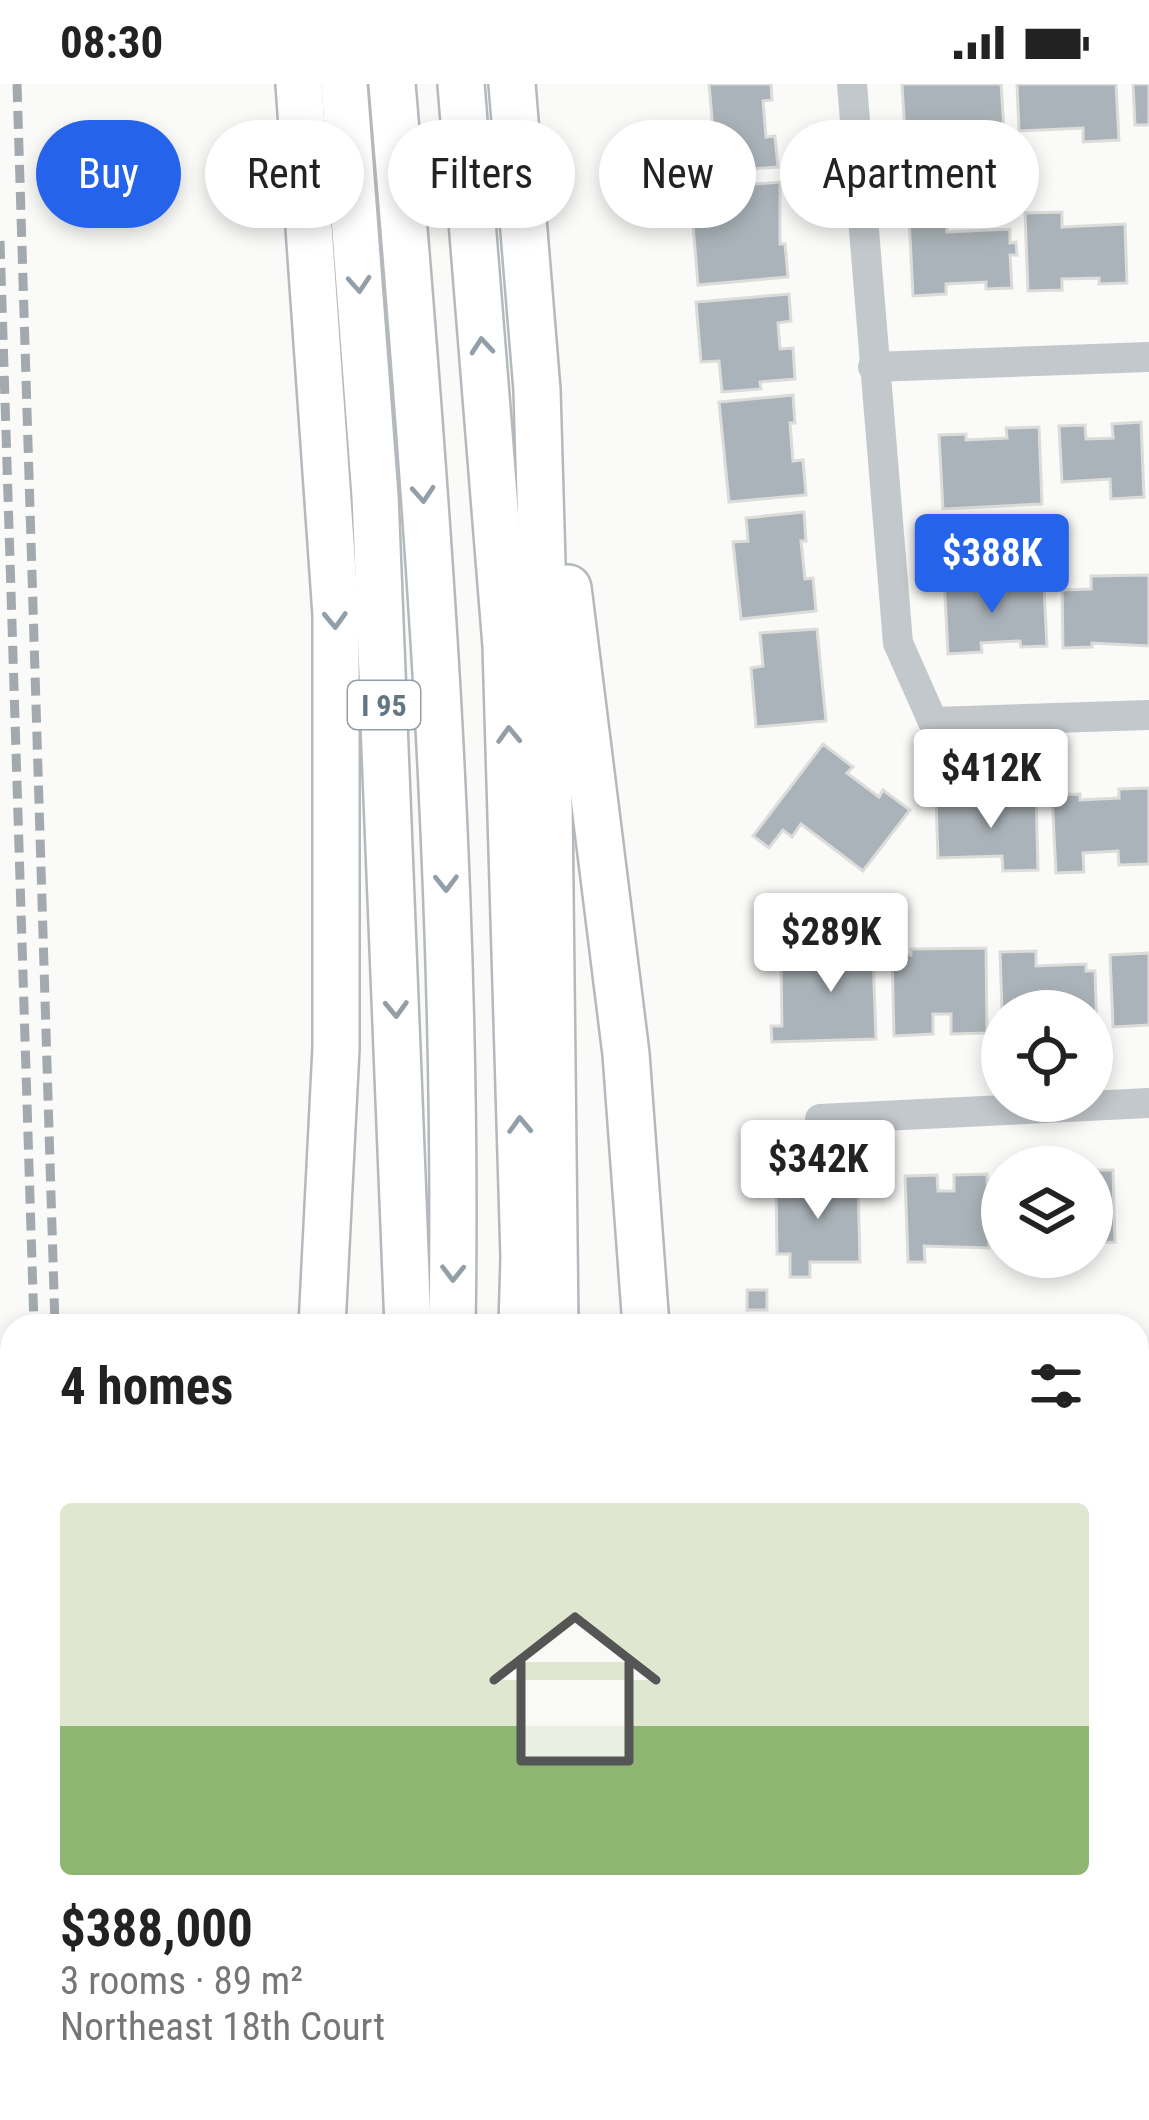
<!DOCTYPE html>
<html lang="en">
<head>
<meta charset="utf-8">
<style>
	body { margin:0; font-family:"Roboto Condensed",sans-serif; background:#f2f2f2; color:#222; height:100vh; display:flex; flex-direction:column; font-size:45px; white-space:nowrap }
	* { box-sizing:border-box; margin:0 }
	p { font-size:39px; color:#767676 }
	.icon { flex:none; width:66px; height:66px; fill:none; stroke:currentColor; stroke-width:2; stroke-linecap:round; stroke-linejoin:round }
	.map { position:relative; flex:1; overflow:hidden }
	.panel { position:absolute; left:0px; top:1230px; width:1149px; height:807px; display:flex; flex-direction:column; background:#fff; border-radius:36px 36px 0 0; box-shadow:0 6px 18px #0003 }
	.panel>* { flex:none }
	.top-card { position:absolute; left:36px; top:36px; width:1077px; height:108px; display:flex; gap:24px }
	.controls { position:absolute; left:981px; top:906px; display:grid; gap:24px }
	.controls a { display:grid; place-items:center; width:132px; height:132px; border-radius:50%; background:#fff; box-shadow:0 6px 18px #0003; font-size:60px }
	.price { position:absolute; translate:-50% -102px; padding:0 27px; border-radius:12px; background:#fff; color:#222; font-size:39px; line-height:78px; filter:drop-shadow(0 3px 6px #0008) }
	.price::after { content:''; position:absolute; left:50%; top:72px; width:36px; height:27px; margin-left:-18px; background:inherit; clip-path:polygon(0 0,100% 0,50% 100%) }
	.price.current { background:#2563eb; color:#fff }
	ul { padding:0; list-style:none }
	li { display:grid; align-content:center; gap:24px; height:636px; padding:0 60px }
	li+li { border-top:3px solid #e0e0e0 }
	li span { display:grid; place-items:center; height:372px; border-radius:12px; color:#555 }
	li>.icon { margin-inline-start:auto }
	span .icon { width:216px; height:216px; fill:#fffc; stroke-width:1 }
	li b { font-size:51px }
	h2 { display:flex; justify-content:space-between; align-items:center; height:144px; padding:0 60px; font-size:51px }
	.chip { padding:0 42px; border-radius:54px; background:#fff; box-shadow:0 6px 18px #0003; font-size:42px; line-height:108px }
	.chip.current { background:#2563eb; color:#fff }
	.status { display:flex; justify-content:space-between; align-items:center; height:84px; padding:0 60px; background:#fff; direction:ltr }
	.status svg { height:33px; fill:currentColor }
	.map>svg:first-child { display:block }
</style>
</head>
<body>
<div class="status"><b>08:30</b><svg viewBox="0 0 49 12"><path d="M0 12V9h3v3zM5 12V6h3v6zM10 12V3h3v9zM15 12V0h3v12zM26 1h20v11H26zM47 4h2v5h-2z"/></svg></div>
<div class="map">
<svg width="1149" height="2036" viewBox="0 0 1149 2036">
	<rect width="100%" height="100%" fill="#fafaf8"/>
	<g fill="#aab3b9" stroke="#dcdcda" stroke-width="3">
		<polygon points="709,0 771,0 772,16 763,17 766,53 775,52 778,83 702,89 700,58 714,57"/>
		<polygon points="902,0 1001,0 1005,61 967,63 966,48 905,51"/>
		<polygon points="1017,0 1116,0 1119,56 1083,58 1083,44 1019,47"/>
		<polygon points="1133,0 1149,0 1149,41 1135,41"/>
		<polygon points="780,98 780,160 785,160 788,193 698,201 690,105"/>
		<polygon points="1062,128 1062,143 1125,140 1127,199 1099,200 1099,194 1062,195 1062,206 1028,207 1025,129"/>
		<polygon points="946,133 947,148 1010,145 1010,159 1016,158 1017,171 1010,171 1012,204 986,205 986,198 946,200 946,210 913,212 909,134"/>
		<polygon points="789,210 791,237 778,239 780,265 793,264 795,295 760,298 761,305 722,308 719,277 701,278 696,218"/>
		<polygon points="793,311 795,339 790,339 793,377 803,376 806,411 729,418 719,318"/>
		<polygon points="1141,338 1144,413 1111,415 1110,395 1062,398 1059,342 1085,341 1086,355 1113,354 1112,340"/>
		<polygon points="1039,343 1042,420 943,425 939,351 966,350 966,356 1007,354 1006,344"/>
		<polygon points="804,428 806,457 801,457 805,495 813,494 816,527 741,535 733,458 748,457 746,434"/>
		<polygon points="981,491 982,507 1044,504 1047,562 1021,563 1020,557 981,559 982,568 948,570 944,493"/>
		<polygon points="1149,491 1149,562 1092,559 1092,563 1063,564 1062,506 1091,505 1091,492"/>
		<polygon points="817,545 826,637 756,643 751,584 763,582 760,549"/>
		<polygon points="823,660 853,683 847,689 879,713 883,706 910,726 863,787 801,740 792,753 783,746 769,764 753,752"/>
		<polygon points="1149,704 1149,780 1119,781 1118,767 1083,769 1084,788 1056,789 1052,711 1080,710 1080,716 1119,714 1119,705"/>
		<polygon points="1036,708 1038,786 1003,787 1002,772 938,774 936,716 963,716 963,721 1003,720 1002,709"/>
		<polygon points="872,843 876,955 772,958 771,942 782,942 781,884 837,883 836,845"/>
		<polygon points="986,864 987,949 951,950 951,930 933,930 933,950 894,952 892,871 911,871 911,865"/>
		<polygon points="1036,867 1036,882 1086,880 1086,887 1095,887 1097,944 1092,944 1092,927 1002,927 1000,868"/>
		<polygon points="1149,869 1149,941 1113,943 1110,871"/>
		<polygon points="1092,1086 1113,1086 1115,1158 1092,1159"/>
		<polygon points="987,1090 989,1164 924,1162 925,1178 908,1178 905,1092 937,1091 938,1107 954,1107 954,1091"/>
		<polygon points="834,1092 834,1097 858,1097 860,1178 810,1178 810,1193 790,1193 790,1170 777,1170 776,1098 804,1098 804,1093"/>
		<rect x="747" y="1206" width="20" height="20"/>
		<polygon points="1137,1264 1149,1264 1149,1319 1141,1319 1141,1335 1137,1335"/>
		<polygon points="1149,1476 1149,1544 1137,1545 1137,1477"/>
		<rect x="1137" y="1639" width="12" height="89"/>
		<polygon points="1138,1862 1149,1862 1149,1946 1142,1946"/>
		<polygon points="829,2025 893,2025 895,2035 831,2036"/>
		<rect x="1089" y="2025" width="35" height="11"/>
	</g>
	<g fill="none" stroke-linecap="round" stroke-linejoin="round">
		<g stroke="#b4b9bd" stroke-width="50">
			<g id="highway">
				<polyline points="299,0 336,531 336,964 322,1242"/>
				<polyline points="344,0 375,412 408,1242"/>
				<path d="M 392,0 C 427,413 459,827 452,1242"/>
				<polyline points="461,0 506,562 524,1173 522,1242"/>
				<polyline points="512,0 537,306 549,721 555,1242"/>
				<polyline points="568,504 626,970 646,1242"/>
				<polyline points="716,2025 717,2036"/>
				<polyline points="220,2036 222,2025"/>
				<polyline points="376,2036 376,2025"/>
				<polyline points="418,2036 419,2025"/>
				<polyline points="488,2036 489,2025"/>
				<polyline points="521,2036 522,2025"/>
			</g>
		</g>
		<g stroke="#c3c8cc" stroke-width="30">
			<polyline points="852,0 898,559 933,638 1149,631"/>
			<polyline points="873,283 1149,273"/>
			<polyline points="820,1035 1149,1019"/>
			<polyline points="1137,1407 1149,1406"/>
			<polyline points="1137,1800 1149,1800"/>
		</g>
		<use href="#highway" stroke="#fff" stroke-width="45"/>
		<g stroke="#a2aab0" stroke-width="9" stroke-dasharray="18 9" stroke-linecap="butt">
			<polyline points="17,0 55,1242"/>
			<polyline points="0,157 34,1242"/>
			<polyline points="33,2036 34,2025"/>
			<polyline points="55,2036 55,2025"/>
		</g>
	</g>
	<defs><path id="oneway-chevron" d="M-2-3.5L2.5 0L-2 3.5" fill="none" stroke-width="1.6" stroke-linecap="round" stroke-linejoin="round" transform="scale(3)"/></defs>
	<g stroke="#939fa8">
		<use href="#oneway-chevron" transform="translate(359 200) rotate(86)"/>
		<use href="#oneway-chevron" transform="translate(482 262) rotate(-95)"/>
		<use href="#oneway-chevron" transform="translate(423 410) rotate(86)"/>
		<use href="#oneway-chevron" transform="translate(335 536) rotate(88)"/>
		<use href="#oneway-chevron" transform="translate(509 651) rotate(-92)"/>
		<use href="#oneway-chevron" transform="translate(446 799) rotate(89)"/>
		<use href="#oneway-chevron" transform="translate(396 925) rotate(88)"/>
		<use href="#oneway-chevron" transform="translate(520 1041) rotate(-92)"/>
		<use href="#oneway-chevron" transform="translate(453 1189) rotate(91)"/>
	</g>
	<g text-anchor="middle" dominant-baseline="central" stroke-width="12" stroke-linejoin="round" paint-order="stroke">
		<rect fill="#fff" stroke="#939fa8" stroke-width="3" x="348" y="597" width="72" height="48" rx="9"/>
		<g font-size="30" font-weight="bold" fill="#657683">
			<text x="384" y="621">I 95</text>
		</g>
	</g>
</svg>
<div class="controls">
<a><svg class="icon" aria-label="locate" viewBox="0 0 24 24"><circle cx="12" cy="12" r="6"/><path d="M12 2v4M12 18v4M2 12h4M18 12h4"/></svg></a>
<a><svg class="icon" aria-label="layers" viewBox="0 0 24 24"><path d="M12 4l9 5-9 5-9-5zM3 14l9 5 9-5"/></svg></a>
</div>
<b class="price current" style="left:992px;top:532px">$388K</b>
<b class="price" style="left:991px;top:747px">$412K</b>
<b class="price" style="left:831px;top:911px">$289K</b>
<b class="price" style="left:818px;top:1138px">$342K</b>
<div class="top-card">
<a class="chip current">Buy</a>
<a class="chip">Rent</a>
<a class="chip">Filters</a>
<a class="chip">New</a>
<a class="chip">Apartment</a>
</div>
<section class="panel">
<h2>4 homes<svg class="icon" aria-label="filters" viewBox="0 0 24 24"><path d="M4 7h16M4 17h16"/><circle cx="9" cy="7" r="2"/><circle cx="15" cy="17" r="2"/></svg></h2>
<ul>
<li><span style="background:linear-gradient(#dfe7d0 60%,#8fb573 0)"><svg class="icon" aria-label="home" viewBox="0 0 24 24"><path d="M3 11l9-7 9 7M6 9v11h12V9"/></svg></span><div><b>$388,000</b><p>3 rooms · 89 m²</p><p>Northeast 18th Court</p></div></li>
</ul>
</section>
</div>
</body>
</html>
